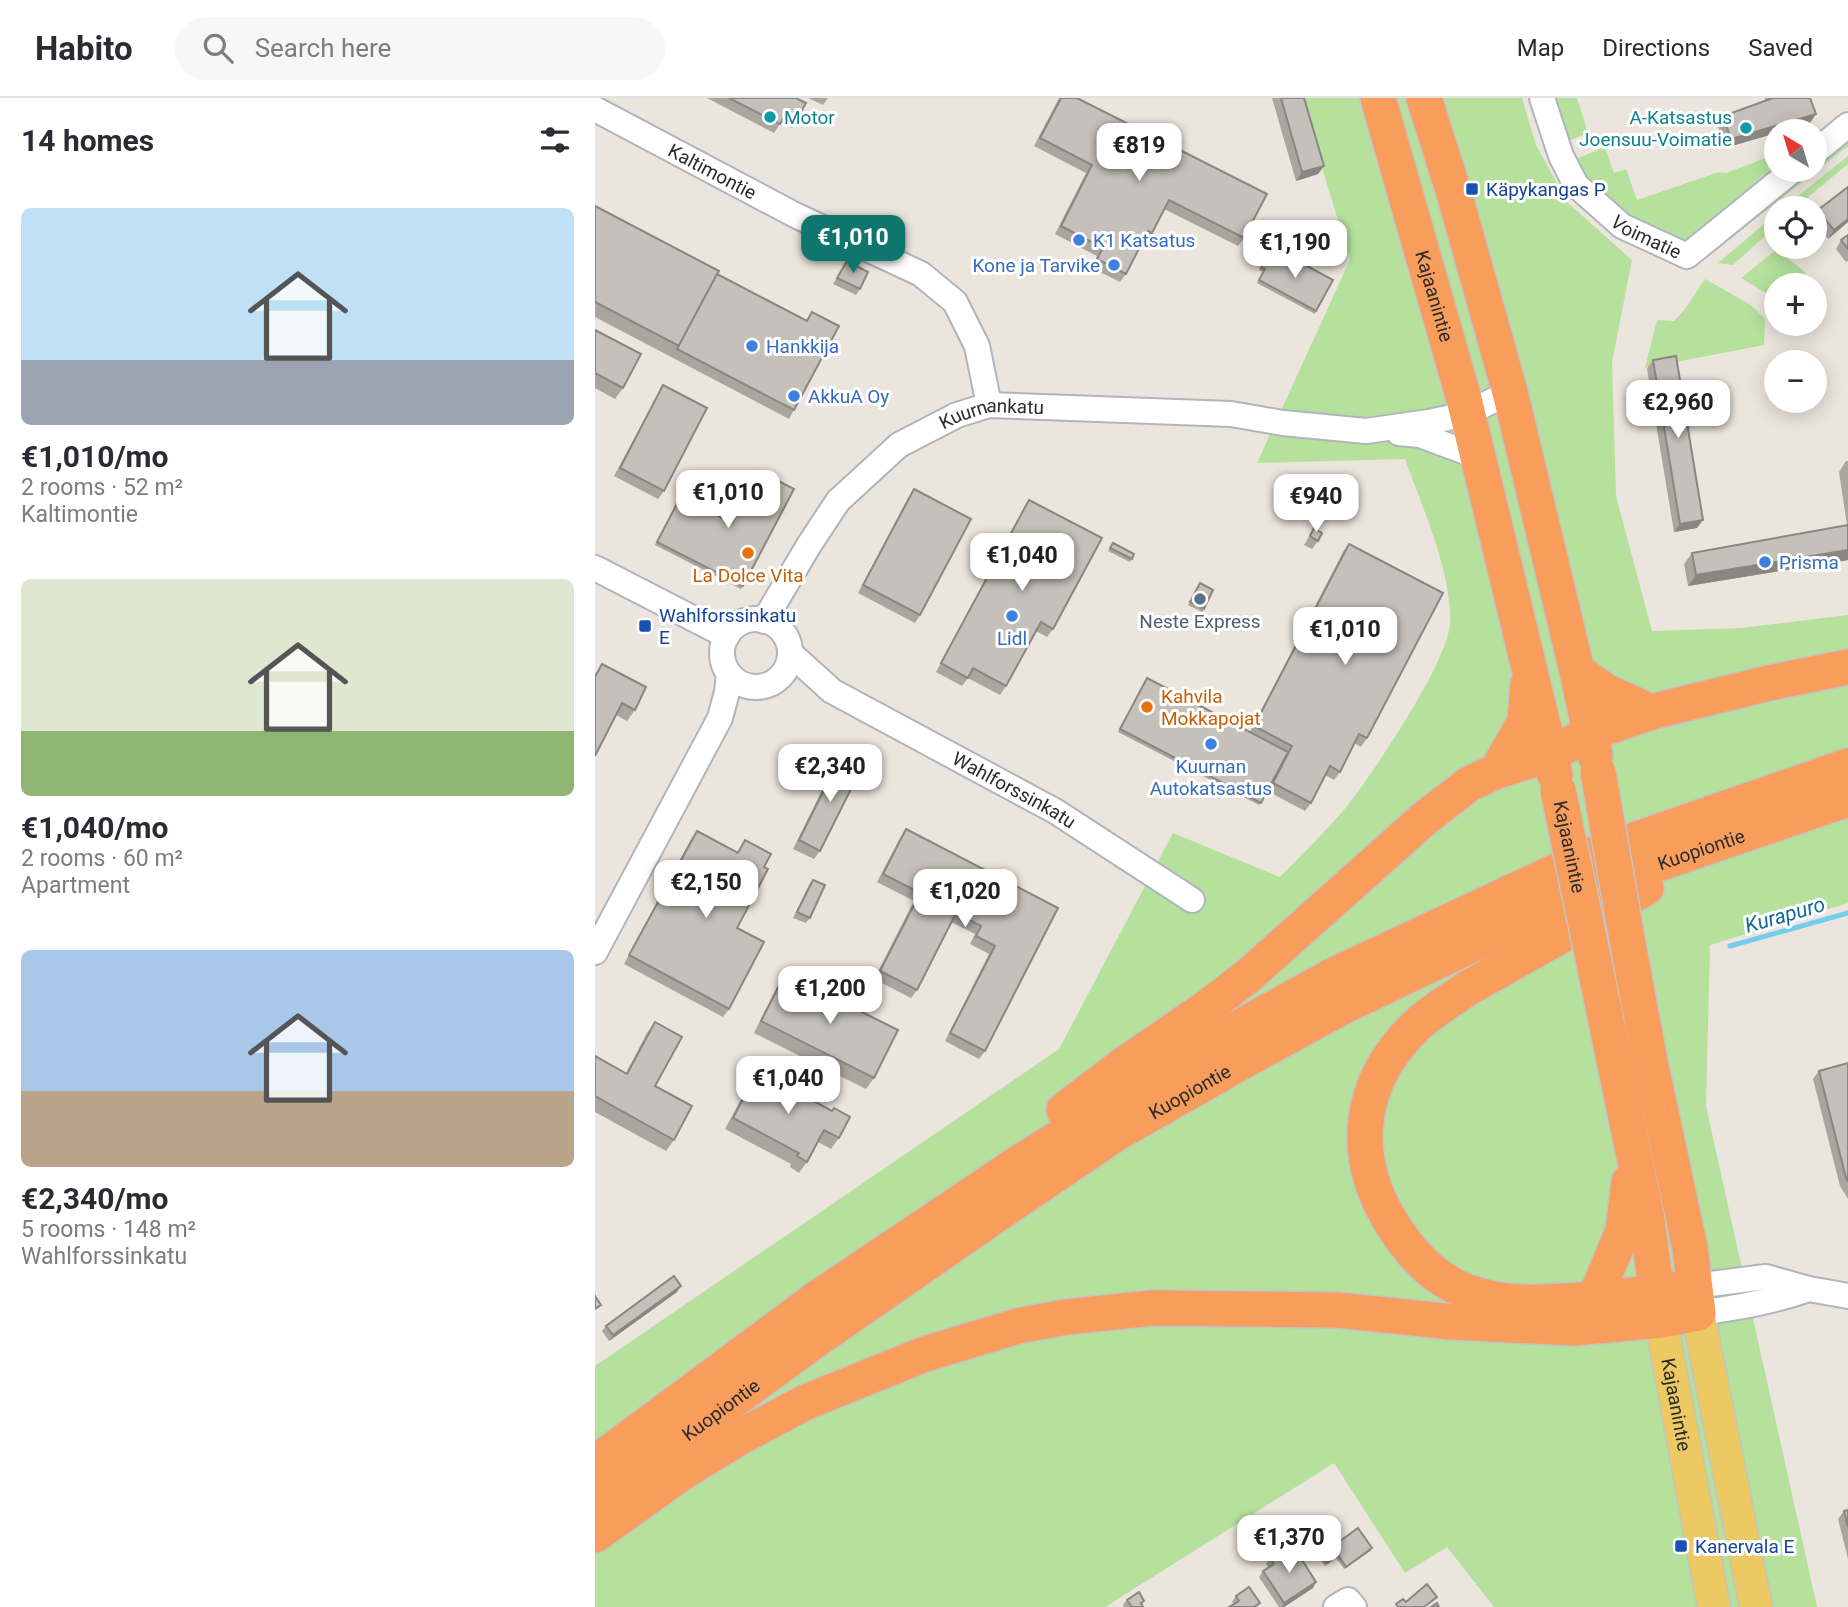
<!DOCTYPE html>
<html lang="en">
<head>
<meta charset="utf-8">
<style>
	body { margin:0; font-family:Roboto,sans-serif; background:#f7f7f7; color:#2b2b33; height:100vh; display:flex; flex-direction:column; font-size:26px; white-space:nowrap }
	* { box-sizing:border-box; margin:0 }
	p { font-size:23px; color:#7c7c81 }
	.icon { flex:none; width:38px; height:38px; fill:none; stroke:currentColor; stroke-width:2; stroke-linecap:round; stroke-linejoin:round }
	.map { position:relative; flex:1; overflow:hidden }
	.panel { display:flex; flex-direction:column; background:#fff; width:595px }
	.panel>* { flex:none }
	.needle { width:46px; rotate:322deg }
	.fabs { position:absolute; left:1169px; top:21px; display:grid; gap:14px }
	.fabs a { display:grid; place-items:center; width:63px; height:63px; border-radius:50%; background:#fff; box-shadow:0 4px 18px #0003; font-size:35px }
	.price { position:absolute; translate:-50% -60px; padding:0 16px; border-radius:14px; background:#fff; color:#222; font-size:23px; line-height:46px; filter:drop-shadow(0 2px 4px #0008) }
	.price::after { content:''; position:absolute; left:50%; top:42px; width:21px; height:16px; margin-left:-10px; background:inherit; clip-path:polygon(0 0,100% 0,50% 100%) }
	.price.on { background:#0f766e; color:#fff }
	ul { padding:0; list-style:none }
	li { display:grid; align-content:center; gap:14px; height:371px; padding:0 21px }
	li span { display:grid; place-items:center; height:217px; border-radius:10px; color:#555 }
	li>.icon { margin-inline-start:auto }
	span .icon { width:126px; height:126px; fill:#fffc; stroke-width:1 }
	li b { font-size:30px }
	h2 { display:flex; justify-content:space-between; align-items:center; height:84px; padding:0 21px; font-size:30px }
	header { display:flex; align-items:center; gap:42px; box-sizing:border-box; height:98px; padding:0 35px; background:#fff; border-bottom:2px solid #e1e1e2 }
	header strong { font-size:33px }
	nav { display:flex; gap:38px; margin-inline-start:auto; font-size:24px }
	.search { width:490px; height:63px; background:#f7f7f7; display:flex; align-items:center; gap:18px; box-sizing:border-box; padding:0 24px; border-radius:38px; color:#7c7c81; font-size:26px }
	main { display:flex; flex:1; min-height:0 }
	.map>svg:first-child { display:block }
</style>
</head>
<body>
<header>
<strong>Habito</strong>
<div class="search"><svg class="icon" aria-label="search" viewBox="0 0 24 24"><circle cx="10" cy="10" r="6"/><path d="M15 15l6 6"/></svg>Search here</div>
<nav><a>Map</a><a>Directions</a><a>Saved</a></nav>
</header>
<main>
<section class="panel">
<h2>14 homes<svg class="icon" aria-label="filters" viewBox="0 0 24 24"><path d="M4 7h16M4 17h16"/><circle cx="9" cy="7" r="2"/><circle cx="15" cy="17" r="2"/></svg></h2>
<ul>
<li><span style="background:linear-gradient(#bfe0f5 70%,#9aa5b1 0)"><svg class="icon" aria-label="home" viewBox="0 0 24 24"><path d="M3 11l9-7 9 7M6 9v11h12V9"/></svg></span><div><b>€1,010/mo</b><p>2 rooms · 52 m²</p><p>Kaltimontie</p></div></li>
<li><span style="background:linear-gradient(#dfe7d0 70%,#8fb573 0)"><svg class="icon" aria-label="home" viewBox="0 0 24 24"><path d="M3 11l9-7 9 7M6 9v11h12V9"/></svg></span><div><b>€1,040/mo</b><p>2 rooms · 60 m²</p><p>Apartment</p></div></li>
<li><span style="background:linear-gradient(#a9c7e8 65%,#b9a48a 0)"><svg class="icon" aria-label="home" viewBox="0 0 24 24"><path d="M3 11l9-7 9 7M6 9v11h12V9"/></svg></span><div><b>€2,340/mo</b><p>5 rooms · 148 m²</p><p>Wahlforssinkatu</p></div></li>
</ul>
</section>
<div class="map">
<svg width="1253" height="1509" viewBox="0 0 1253 1509">
	<rect width="100%" height="100%" fill="#ece5dd"/>
	<g fill="#b5e19c">
		<path d="M 706,0 L 927,0 L 941,47 L 973,105 L 1037,162 L 1017,264 L 1021,398 L 1057,533 L 1146,530 L 1253,517 L 1253,805 L 1115,847 L 1111,1008 L 1222,1509 L 899,1509 L 852,1449 L 810,1475 L 739,1365 L 510,1509 L 0,1509 L 0,1268 L 464,951 L 578,735 L 685,779 C 706,757 728,736 748,713 C 774,682 854,563 855,525 C 857,474 827,409 810,361 L 662,365 L 755,162 Z"/>
		<polygon points="951,0 982,0 993,35 970,44"/>
		<polygon points="1253,40 1253,48 1111,160 1107,156 1214,72 1220,72 1220,67"/>
		<polygon points="1010,49 1019,75 1031,71 1042,102 1124,74 1131,75 1181,56 1181,72 1094,143 1083,145 1026,118 976,63"/>
		<polygon points="1253,58 1253,66 1200,110 1188,110"/>
		<polygon points="1181,116 1181,128 1138,167 1123,165"/>
		<polygon points="1182,151 1211,175 1196,187 1181,187 1179,200 1146,180"/>
		<polygon points="1110,181 1156,207 1170,221 1169,247 1050,270 1062,222 1079,223 1090,211"/>
	</g>
	<g fill="none" stroke-linecap="round" stroke-linejoin="round">
		<polyline stroke="#74cdea" stroke-width="5" points="1135,848 1253,815"/>
		<g stroke="#b1b4be" stroke-width="28">
			<g id="minor">
				<path id="s1" d="M 947,0 L 966,58 L 981,87 L 1027,128 L 1092,158 L 1198,72"/>
				<path id="s2" d="M 0,11 L 200,117 L 326,176 L 360,204 L 382,248 L 394,307"/>
				<polyline points="1220,54 1253,27"/>
				<polyline points="804,335 825,337 884,359"/>
				<polyline points="0,470 132,538"/>
				<circle cx="161" cy="555" r="34"/>
				<path id="s3" d="M 169,523 L 214,447 L 243,403 L 304,347 L 362,317 L 394,307 L 636,316 L 688,325 L 771,333 L 834,324 L 871,316 L 915,294"/>
				<path id="s4" d="M 195,555 L 237,593 L 460,713 L 597,802"/>
				<polyline points="0,854 125,620 132,594 134,576"/>
				<polyline points="1099,1188 1171,1179 1214,1191 1253,1198"/>
				<path d="M 1103,1215 C 1141,1210 1177,1204 1214,1191"/>
				<polyline points="741,1509 753,1502 759,1509"/>
			</g>
		</g>
		<g stroke="#c4c4c4" stroke-width="35">
			<g id="major">
				<polyline points="1103,1215 1161,1509"/>
				<path id="s5" d="M 1066,1222 L 1119,1509"/>
			</g>
		</g>
		<g stroke="#c4c4c4" stroke-width="38">
			<g id="highway">
				<path id="s6" d="M 783,0 L 869,301 L 960,677"/>
				<polyline points="829,0 859,95 915,294 982,573 1000,657"/>
				<polyline points="982,573 1012,594 1056,614"/>
				<polyline points="902,673 930,623 933,586"/>
				<path d="M 1051,790 L 873,890 C 856,902 837,913 822,927 C 763,983 754,1056 796,1124 C 814,1154 840,1182 873,1194 C 913,1209 958,1204 999,1201 C 1033,1197 1065,1195 1099,1188"/>
				<polyline points="996,850 1051,1116 1065,1218"/>
				<polyline points="469,1012 531,965 610,911 653,878 830,720 874,686 902,673 956,656 996,635 1056,614 1174,585 1253,569"/>
				<polyline points="1000,1200 1028,1133 1034,1084"/>
				<polyline points="0,1365 224,1199 425,1064 632,936 739,877 996,757 1253,668"/>
				<path id="s7" d="M 0,1404 L 211,1249 L 401,1117 L 522,1035 L 650,962 L 751,907 L 1007,785 L 1253,701"/>
				<polyline points="0,1437 88,1374 145,1339 211,1304 330,1256 423,1228 471,1219 557,1210 742,1212 858,1224 979,1230 1066,1222 1103,1215 1095,1150 1055,964 1032,841"/>
			</g>
		</g>
		<use href="#minor" stroke="#fff" stroke-width="24"/>
		<use href="#major" stroke="#ecc963" stroke-width="32"/>
		<use href="#highway" stroke="#f89d5c" stroke-width="35"/>
		<g stroke="#c4c4c4" stroke-width="38" stroke-linecap="butt">
			<g id="highway-bridge">
				<polyline points="1003,674 1032,841"/>
				<path id="s8" d="M 963,692 L 996,850"/>
			</g>
		</g>
		<use href="#highway-bridge" stroke="#f89d5c" stroke-width="35"/>
	</g>
	<g fill="#a9a59f">
		<polygon points="112,0 201,0 202,21 197,30 186,24 179,35"/>
		<polygon points="213,0 233,0 228,7"/>
		<polygon points="464,0 482,0 649,140 643,148 569,111 557,135 551,144 548,142 531,176 525,184 497,170 502,158 460,136 491,75 439,48"/>
		<polygon points="677,0 709,0 729,68 723,76 701,83"/>
		<polygon points="1170,0 1215,0 1215,25 1181,33 1181,35 1130,50 1122,26 1128,18 1170,3"/>
		<polygon points="1253,89 1253,124 1233,141 1220,124 1220,117 1223,112"/>
		<polygon points="0,108 122,176 211,222 217,214 199,312 194,321 0,219"/>
		<polygon points="1253,137 1253,163 1251,164 1241,151 1246,142"/>
		<polygon points="675,152 684,157 721,213 720,216 662,185 668,174 664,172"/>
		<polygon points="252,163 265,191 261,197 238,186"/>
		<polygon points="0,232 28,290 20,301 0,290"/>
		<polygon points="1058,262 1102,430 1079,434 1052,271"/>
		<polygon points="68,287 69,393 63,401 19,378 63,296"/>
		<polygon points="1251,363 1253,363 1253,462 1093,488 1089,466 1097,455 1252,427 1244,374"/>
		<polygon points="319,391 325,517 320,525 263,495 313,400"/>
		<polygon points="84,401 148,488 146,491 60,447"/>
		<polygon points="434,402 458,531 452,539 441,533 411,588 405,597 373,580 367,588 341,574 429,410"/>
		<polygon points="719,430 723,443 717,451 709,447"/>
		<polygon points="518,445 539,456 535,464 513,453"/>
		<polygon points="754,446 772,640 766,649 759,645 745,674 739,682 730,677 716,705 710,713 672,693 664,707 523,634 550,583 655,634 748,454"/>
		<polygon points="603,488 609,511 607,514 593,507"/>
		<polygon points="7,566 40,612 32,623 21,617 0,658 0,576"/>
		<polygon points="245,660 225,753 219,761 198,751 239,668"/>
		<polygon points="311,731 463,810 390,953 384,961 350,943 394,856 375,846 380,836 356,824 322,892 316,900 279,881 319,803 282,784 305,740"/>
		<polygon points="102,733 142,755 150,742 169,769 142,830 134,911 128,919 29,866 96,741"/>
		<polygon points="218,782 215,820 211,825 198,820 214,787"/>
		<polygon points="190,876 279,980 271,991 159,935 183,887"/>
		<polygon points="60,924 60,988 79,1042 71,1053 0,1014 0,958 31,975 52,935"/>
		<polygon points="1253,965 1253,1101 1245,1088 1218,981 1224,973"/>
		<polygon points="163,973 244,1040 236,1051 223,1044 212,1064 204,1075 195,1069 196,1066 130,1031 155,984"/>
		<polygon points="82,1194 14,1243 7,1233 11,1228"/>
		<polygon points="1253,1412 1253,1461 1243,1421 1249,1413"/>
		<polygon points="741,1446 775,1453 749,1471 741,1460 730,1468 722,1456 724,1453"/>
		<polygon points="691,1457 718,1490 689,1509 684,1509 664,1479 668,1473 674,1470 671,1466 675,1460"/>
		<polygon points="641,1498 665,1505 662,1509 634,1509 639,1506 637,1504"/>
		<polygon points="532,1502 549,1503 547,1506 548,1509 529,1509 528,1507"/>
	</g>
	<g fill="#8a8682">
		<polygon points="1221,16 1215,25 1186,33 1181,33 1181,35 1130,50 1136,41"/>
		<polygon points="729,68 723,76 701,83 707,74"/>
		<polygon points="1253,121 1253,124 1233,141 1239,132"/>
		<polygon points="1108,422 1102,430 1079,434 1085,426"/>
		<polygon points="1253,452 1253,462 1093,488 1101,477"/>
		<polygon points="86,1188 82,1194 14,1243 18,1237"/>
		<polygon points="777,1450 775,1453 749,1471 751,1469"/>
		<polygon points="721,1484 718,1490 689,1509 687,1509 689,1505"/>
	</g>
	<g fill="#c5c0b9" stroke="#8a8682" stroke-width="2">
		<polygon points="134,0 201,0 211,5 202,21 191,15 185,26"/>
		<polygon points="466,0 482,0 672,96 649,140 574,102 557,135 553,133 531,176 502,161 508,150 466,128 497,67 445,40"/>
		<polygon points="686,0 709,0 729,68 707,74"/>
		<polygon points="1178,0 1215,0 1221,16 1136,41 1128,18"/>
		<polygon points="1253,89 1253,121 1239,132 1223,112"/>
		<polygon points="0,108 124,173 84,248 0,204"/>
		<polygon points="1253,137 1253,151 1246,142"/>
		<polygon points="675,152 684,157 686,154 738,182 721,213 664,182 670,171 666,170"/>
		<polygon points="252,163 273,174 265,191 242,180"/>
		<polygon points="122,176 212,223 217,214 244,228 199,312 82,251"/>
		<polygon points="0,232 46,256 28,290 0,275"/>
		<polygon points="1081,258 1108,422 1085,426 1058,262"/>
		<polygon points="68,287 112,310 69,393 25,370"/>
		<polygon points="164,373 199,391 148,488 62,444 86,398 137,425"/>
		<polygon points="319,391 376,421 325,517 268,487"/>
		<polygon points="434,402 507,440 458,531 446,524 411,588 378,570 373,580 346,565"/>
		<polygon points="1253,427 1253,452 1101,477 1097,455"/>
		<polygon points="719,430 727,435 723,443 715,438"/>
		<polygon points="518,445 539,456 537,461 515,450"/>
		<polygon points="754,446 848,495 772,640 764,636 745,674 735,668 716,705 678,685 697,648 659,628"/>
		<polygon points="605,485 618,492 609,511 595,504"/>
		<polygon points="7,566 51,589 40,612 27,605 0,658 0,579"/>
		<polygon points="552,580 693,654 666,705 525,631"/>
		<polygon points="245,660 266,671 225,753 204,742"/>
		<polygon points="311,731 463,810 390,953 355,935 400,848 381,838 386,828 361,815 322,892 285,873 325,795 288,776"/>
		<polygon points="102,733 143,755 150,742 176,756 169,769 173,771 142,830 169,844 134,911 34,857"/>
		<polygon points="218,782 230,787 215,820 202,814"/>
		<polygon points="190,876 303,932 279,980 166,923"/>
		<polygon points="60,924 87,939 60,988 97,1008 79,1042 0,998 0,958 32,976"/>
		<polygon points="1253,965 1253,1083 1251,1080 1224,973"/>
		<polygon points="163,973 237,1013 239,1010 255,1019 244,1040 229,1032 212,1064 202,1058 204,1055 138,1020"/>
		<polygon points="79,1178 86,1188 18,1237 11,1228"/>
		<polygon points="0,1198 6,1207 0,1211"/>
		<polygon points="1253,1412 1253,1429 1249,1413"/>
		<polygon points="763,1430 777,1450 751,1469 743,1457 732,1465 724,1453 738,1443 741,1446"/>
		<polygon points="700,1451 721,1484 689,1505 668,1473 679,1466 675,1460 688,1452 691,1457"/>
		<polygon points="832,1486 842,1499 829,1509 803,1509 801,1506 808,1501 811,1504"/>
		<polygon points="654,1489 665,1505 659,1509 634,1509 644,1503 641,1498"/>
		<polygon points="544,1494 549,1503 546,1505 548,1509 537,1509 532,1502"/>
		<polygon points="842,1505 844,1509 836,1509"/>
	</g>
	<g fill="#0f9aa8" stroke="#fff" stroke-width="2.5">
		<circle cx="175" cy="19" r="7"/>
		<circle cx="1151" cy="30" r="7"/>
	</g>
	<g fill="#1a4fb4" stroke="#fff" stroke-width="2.5">
		<rect x="870" y="84" width="14" height="14" rx="3.5"/>
		<rect x="43" y="521" width="14" height="14" rx="3.5"/>
		<rect x="1079" y="1441" width="14" height="14" rx="3.5"/>
	</g>
	<g fill="#3f7fe0" stroke="#fff" stroke-width="2.5">
		<circle cx="484" cy="142" r="7"/>
		<circle cx="519" cy="167" r="7"/>
		<circle cx="157" cy="248" r="7"/>
		<circle cx="199" cy="298" r="7"/>
		<circle cx="1170" cy="464" r="7"/>
		<circle cx="417" cy="518" r="7"/>
		<circle cx="616" cy="646" r="7"/>
	</g>
	<g fill="#e8710a" stroke="#fff" stroke-width="2.5">
		<circle cx="153" cy="455" r="7"/>
		<circle cx="552" cy="609" r="7"/>
	</g>
	<circle fill="#5c6f8a" stroke="#fff" stroke-width="2.5" cx="605" cy="501" r="7"/>
	<g text-anchor="middle" dominant-baseline="central" stroke-width="6" stroke-linejoin="round" paint-order="stroke">
		<g font-size="19" fill="#0d838f" stroke="#fff" text-anchor="start">
			<text x="189" y="19">Motor</text>
			<text x="1137" y="19" text-anchor="end">A-Katsastus<tspan x="1137" dy="22">Joensuu-Voimatie</tspan></text>
		</g>
		<g font-size="19" fill="#2b2b2b" stroke="#fff">
			<text stroke="none"><textPath href="#s2" startOffset="133">Kaltimontie</textPath></text>
			<text stroke="none"><textPath href="#s1" startOffset="182">Voimatie</textPath></text>
			<text stroke="none"><textPath href="#s6" startOffset="206">Kajaanintie</textPath></text>
			<text stroke="none"><textPath href="#s3" startOffset="324">Kuurnankatu</textPath></text>
			<text stroke="none"><textPath href="#s4" startOffset="264">Wahlforssinkatu</textPath></text>
			<text stroke="none"><textPath href="#s8" startOffset="58">Kajaanintie</textPath></text>
			<text stroke="none"><textPath href="#s7" startOffset="1290">Kuopiontie</textPath></text>
			<text stroke="none"><textPath href="#s7" startOffset="723">Kuopiontie</textPath></text>
			<text stroke="none"><textPath href="#s5" startOffset="86">Kajaanintie</textPath></text>
			<text stroke="none"><textPath href="#s7" startOffset="156">Kuopiontie</textPath></text>
		</g>
		<g font-size="19" fill="#164399" stroke="#fff" text-anchor="start">
			<text x="891" y="91">Käpykangas P</text>
			<text x="64" y="517">Wahlforssinkatu<tspan x="64" dy="22">E</tspan></text>
			<text x="1100" y="1448">Kanervala E</text>
		</g>
		<g font-size="19" fill="#366cbe" stroke="#fff" text-anchor="start">
			<text x="498" y="142">K1 Katsatus</text>
			<text x="505" y="167" text-anchor="end">Kone ja Tarvike</text>
			<text x="171" y="248">Hankkija</text>
			<text x="213" y="298">AkkuA Oy</text>
			<text x="1184" y="464">Prisma</text>
			<text x="417" y="540" text-anchor="middle">Lidl</text>
			<text x="616" y="668" text-anchor="middle">Kuurnan<tspan x="616" dy="22">Autokatsastus</tspan></text>
		</g>
		<g font-size="19" fill="#c56008" stroke="#fff">
			<text x="153" y="477">La Dolce Vita</text>
			<text x="566" y="598" text-anchor="start">Kahvila<tspan x="566" dy="22">Mokkapojat</tspan></text>
		</g>
		<g font-size="19" fill="#4e5e75" stroke="#fff">
			<text x="605" y="523">Neste Express</text>
		</g>
		<g font-size="21" font-style="italic" fill="#126c97" stroke="#fff">
			<text transform="translate(1190 817) rotate(-16)">Kurapuro</text>
		</g>
	</g>
</svg>
<div class="fabs">
<a><svg class="needle" viewBox="-14 -14 28 28"><path d="M0-13l5 13h-10z" fill="#e53935"/><path d="M0 13l5-13h-10z" fill="#7c7c81"/></svg></a>
<a><svg class="icon" aria-label="locate" viewBox="0 0 24 24"><circle cx="12" cy="12" r="6"/><path d="M12 2v4M12 18v4M2 12h4M18 12h4"/></svg></a>
<a>+</a>
<a>−</a>
</div>
<b class="price" style="left:544px;top:85px">€819</b>
<b class="price on" style="left:258px;top:177px">€1,010</b>
<b class="price" style="left:700px;top:182px">€1,190</b>
<b class="price" style="left:1083px;top:342px">€2,960</b>
<b class="price" style="left:133px;top:432px">€1,010</b>
<b class="price" style="left:721px;top:436px">€940</b>
<b class="price" style="left:427px;top:495px">€1,040</b>
<b class="price" style="left:750px;top:569px">€1,010</b>
<b class="price" style="left:235px;top:706px">€2,340</b>
<b class="price" style="left:111px;top:822px">€2,150</b>
<b class="price" style="left:370px;top:831px">€1,020</b>
<b class="price" style="left:235px;top:928px">€1,200</b>
<b class="price" style="left:193px;top:1018px">€1,040</b>
<b class="price" style="left:694px;top:1477px">€1,370</b>
</div>
</main>
</body>
</html>
